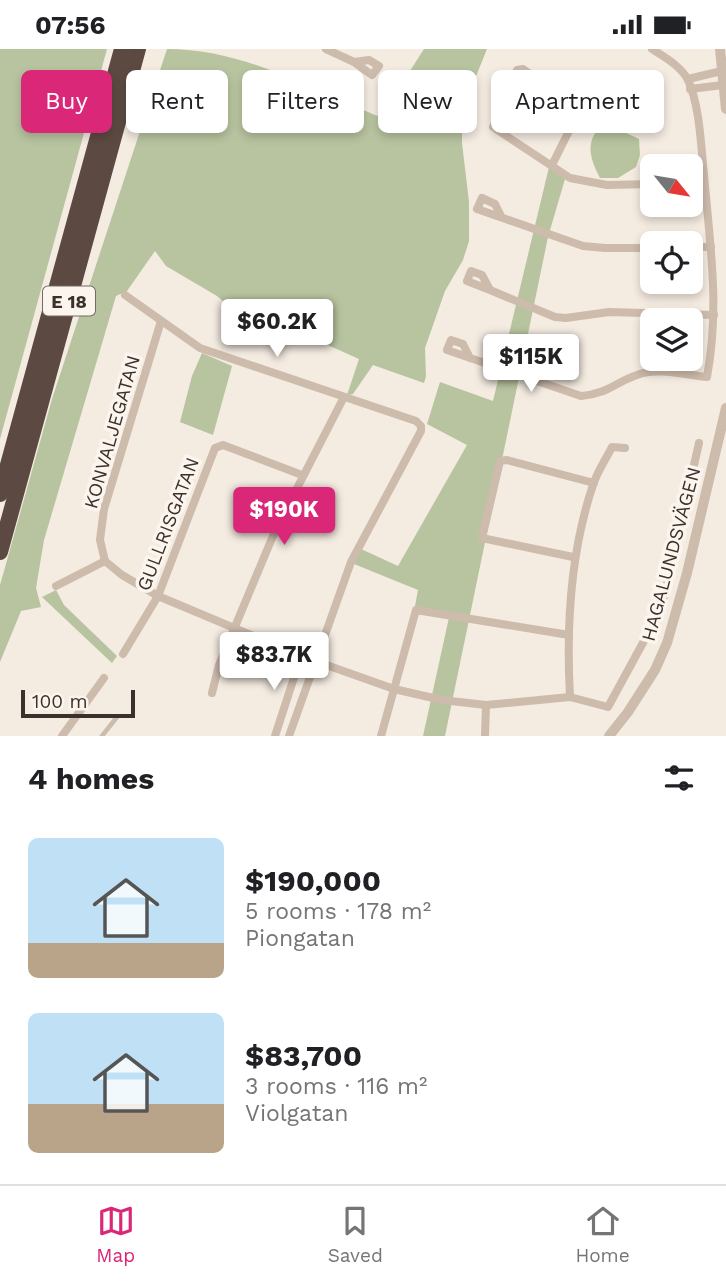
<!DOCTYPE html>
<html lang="en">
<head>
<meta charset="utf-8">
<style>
	body { margin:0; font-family:"Work Sans",sans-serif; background:#f6f6f6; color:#202124; height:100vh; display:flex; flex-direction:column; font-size:26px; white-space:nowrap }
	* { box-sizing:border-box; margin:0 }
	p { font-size:23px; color:#757577 }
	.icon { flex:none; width:38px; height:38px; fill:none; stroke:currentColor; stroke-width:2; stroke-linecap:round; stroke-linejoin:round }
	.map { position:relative; height:687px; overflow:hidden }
	.details { display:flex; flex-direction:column; background:#fff; flex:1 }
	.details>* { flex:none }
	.guide { position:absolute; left:21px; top:21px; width:684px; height:63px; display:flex; gap:14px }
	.needle { width:46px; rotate:120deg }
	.tools { position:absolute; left:640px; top:105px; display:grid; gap:14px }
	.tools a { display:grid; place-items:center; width:63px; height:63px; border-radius:10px; background:#fff; box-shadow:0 4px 10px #0003; font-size:35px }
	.scale { position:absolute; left:21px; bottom:18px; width:114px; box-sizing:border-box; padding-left:7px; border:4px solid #3b302b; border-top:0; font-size:19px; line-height:24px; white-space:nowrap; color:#3b302b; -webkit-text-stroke:5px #fbf5ee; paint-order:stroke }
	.price { position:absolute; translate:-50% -60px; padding:0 16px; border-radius:7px; background:#fff; color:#222; font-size:23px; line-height:46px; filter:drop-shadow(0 2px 4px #0008) }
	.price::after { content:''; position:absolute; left:50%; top:42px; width:21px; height:16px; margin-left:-10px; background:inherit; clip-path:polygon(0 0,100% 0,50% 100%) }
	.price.on { background:#db2777; color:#fff }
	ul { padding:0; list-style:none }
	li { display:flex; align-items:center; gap:21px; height:175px; padding:0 28px }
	li span { display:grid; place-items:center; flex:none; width:196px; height:140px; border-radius:10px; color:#555 }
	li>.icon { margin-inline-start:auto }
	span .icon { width:84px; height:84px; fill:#fffc; stroke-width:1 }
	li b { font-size:30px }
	h2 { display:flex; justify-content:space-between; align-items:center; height:84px; padding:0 28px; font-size:30px }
	.tag { padding:0 24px; border-radius:10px; background:#fff; box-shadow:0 4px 10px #0003; font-size:24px; line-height:63px }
	.tag.on { background:#db2777; color:#fff }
	.status { display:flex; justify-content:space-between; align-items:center; height:49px; padding:0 35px; background:#fff; direction:ltr }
	.status svg { height:19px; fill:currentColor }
	.tab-bar { display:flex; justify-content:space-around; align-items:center; height:98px; border-top:2px solid #e0e0e0; background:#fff; font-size:19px; color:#757577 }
	.tab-bar a { display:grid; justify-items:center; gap:4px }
	.tab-bar .on { color:#db2777 }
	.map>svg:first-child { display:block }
</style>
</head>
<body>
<div class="status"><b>07:56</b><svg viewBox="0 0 49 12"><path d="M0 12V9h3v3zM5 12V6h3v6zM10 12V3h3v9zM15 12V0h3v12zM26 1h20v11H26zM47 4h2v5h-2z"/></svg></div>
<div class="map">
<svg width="726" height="687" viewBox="0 0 726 687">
	<rect width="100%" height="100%" fill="#f4ebe1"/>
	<g fill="#b8c4a0">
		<polygon points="0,0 107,0 0,390"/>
		<path d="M 167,0 C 242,0 310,38 377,67 L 399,39 L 424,0 L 487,0 L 462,62 L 462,94 L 469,153 L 469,192 L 463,211 L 445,242 L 425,299 L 426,327 L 424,334 L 373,316 L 353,345 L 347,346 L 359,310 L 303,285 L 256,280 L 217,247 L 166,217 L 155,202 L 127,242 L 116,247 L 44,491 L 36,539 L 41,558 L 21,562 L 0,613 L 0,536 L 4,522 L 52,350 Z"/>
		<path d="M 605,74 L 639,90 L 640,106 L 636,118 L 618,129 L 600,129 C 589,108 584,90 605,74 Z"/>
		<polygon points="549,118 565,130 548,188 445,687 423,687 450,564 415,557 418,541 354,515 361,500 398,517 467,396 427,375 440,333 493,352"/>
		<polygon points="202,304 232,317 213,386 180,373 192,327"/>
		<polygon points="56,541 64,556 117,607 112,614 42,548"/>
	</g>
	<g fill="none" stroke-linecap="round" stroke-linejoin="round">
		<polyline stroke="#cdbbac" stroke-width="4.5" points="102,687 117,668"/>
		<g stroke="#cdbbac" stroke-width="8">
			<polyline points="326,0 354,13 372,26 379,17 369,11 354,13"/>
			<polyline points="688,30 722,22"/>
			<polyline points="690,40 723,36"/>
			<polyline points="552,116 577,66 577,58 523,20 517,21 493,78 570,129 607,136 653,135"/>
			<polyline points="691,135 704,135"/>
			<polyline points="501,167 495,155 482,149 477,160 583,197 605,199 653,199"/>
			<polyline points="691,198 711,198"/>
			<polyline points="490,241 467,232 471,222 482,226 490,241 555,268 566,269 609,263 714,266"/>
			<polyline points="125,246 200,299 416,372 421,377 421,382 351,513 289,687"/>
			<polyline points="161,272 104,460 100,491 105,512 122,526 158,547 301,607 394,640 442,651 486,656 570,648 608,658 657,568 665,544 699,394"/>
			<path d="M 470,309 L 463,295 L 451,291 L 447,301 L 581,347 C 607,345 614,334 637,326 C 657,318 686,326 707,328 C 720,257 710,197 704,126 C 701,98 700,57 688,31 C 681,17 664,8 652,0"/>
			<polyline points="573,508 482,489 500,412 507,411 594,434"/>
			<polyline points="56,537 105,512"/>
			<polyline points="123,605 158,547 215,399 223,396 302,426"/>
			<polyline points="212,644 219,616 275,482 344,348"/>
			<path d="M 570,648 C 566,576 570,504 593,436 C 597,423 606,410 612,398 L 625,399"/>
			<polyline points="62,687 104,629"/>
			<polyline points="275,687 301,607"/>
			<polyline points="381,687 416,561 569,586"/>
			<polyline points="485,687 486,656"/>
		</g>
		<g stroke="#cdbbac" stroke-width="10">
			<polyline points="720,0 726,60"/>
			<polyline points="609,687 628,663 655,621 667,594 687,524 726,359"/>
		</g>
		<g stroke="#5c4a42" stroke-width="16">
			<polyline points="0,445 122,0"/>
			<polyline points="0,503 138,0"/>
		</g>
	</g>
	<g text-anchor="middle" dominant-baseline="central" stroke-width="7" stroke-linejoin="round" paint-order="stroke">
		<rect fill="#fbf5ee" stroke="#756b66" stroke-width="2" x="43" y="237.5" width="52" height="29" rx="5"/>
		<g font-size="18" font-weight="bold" fill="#3b302b">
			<text x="69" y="252">E 18</text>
		</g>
		<g font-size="19" fill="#3b302b" stroke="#fbf5ee">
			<text transform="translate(112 383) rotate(-74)">KONVALJEGATAN</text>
			<text transform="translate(168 475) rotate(-69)">GULLRISGATAN</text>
			<text transform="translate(671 505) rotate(-75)">HAGALUNDSVÄGEN</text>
		</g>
	</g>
</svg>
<div class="tools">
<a><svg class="needle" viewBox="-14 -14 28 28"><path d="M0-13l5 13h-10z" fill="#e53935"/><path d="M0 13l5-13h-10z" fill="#757577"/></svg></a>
<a><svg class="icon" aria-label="locate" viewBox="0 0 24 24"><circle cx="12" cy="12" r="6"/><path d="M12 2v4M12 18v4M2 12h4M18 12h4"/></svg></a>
<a><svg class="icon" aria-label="layers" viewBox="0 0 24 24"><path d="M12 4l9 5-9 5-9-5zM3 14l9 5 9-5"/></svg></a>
</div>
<div class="scale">100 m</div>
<b class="price" style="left:277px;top:310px">$60.2K</b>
<b class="price" style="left:531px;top:345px">$115K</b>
<b class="price on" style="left:284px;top:498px">$190K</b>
<b class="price" style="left:274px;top:643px">$83.7K</b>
<div class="guide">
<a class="tag on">Buy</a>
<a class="tag">Rent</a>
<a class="tag">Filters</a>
<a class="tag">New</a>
<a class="tag">Apartment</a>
</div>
</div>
<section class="details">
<h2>4 homes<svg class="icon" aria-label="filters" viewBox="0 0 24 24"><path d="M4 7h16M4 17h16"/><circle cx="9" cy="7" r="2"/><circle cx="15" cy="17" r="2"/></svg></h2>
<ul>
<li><span style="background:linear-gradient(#bfe0f5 75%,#b9a48a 0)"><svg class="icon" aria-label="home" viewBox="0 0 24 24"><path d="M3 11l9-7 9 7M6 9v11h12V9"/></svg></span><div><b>$190,000</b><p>5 rooms · 178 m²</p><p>Piongatan</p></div></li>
<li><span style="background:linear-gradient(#bfe0f5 65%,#b9a48a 0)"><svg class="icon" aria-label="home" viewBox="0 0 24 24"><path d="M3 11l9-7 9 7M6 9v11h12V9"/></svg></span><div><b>$83,700</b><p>3 rooms · 116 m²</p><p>Violgatan</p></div></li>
</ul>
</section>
<nav class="tab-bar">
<a class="on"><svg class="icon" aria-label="map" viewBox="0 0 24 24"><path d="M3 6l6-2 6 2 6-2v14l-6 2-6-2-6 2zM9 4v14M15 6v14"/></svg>Map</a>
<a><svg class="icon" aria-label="saved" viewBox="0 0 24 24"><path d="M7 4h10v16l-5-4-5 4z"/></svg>Saved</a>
<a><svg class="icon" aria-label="home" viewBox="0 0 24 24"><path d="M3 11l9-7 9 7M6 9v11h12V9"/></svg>Home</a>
</nav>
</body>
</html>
